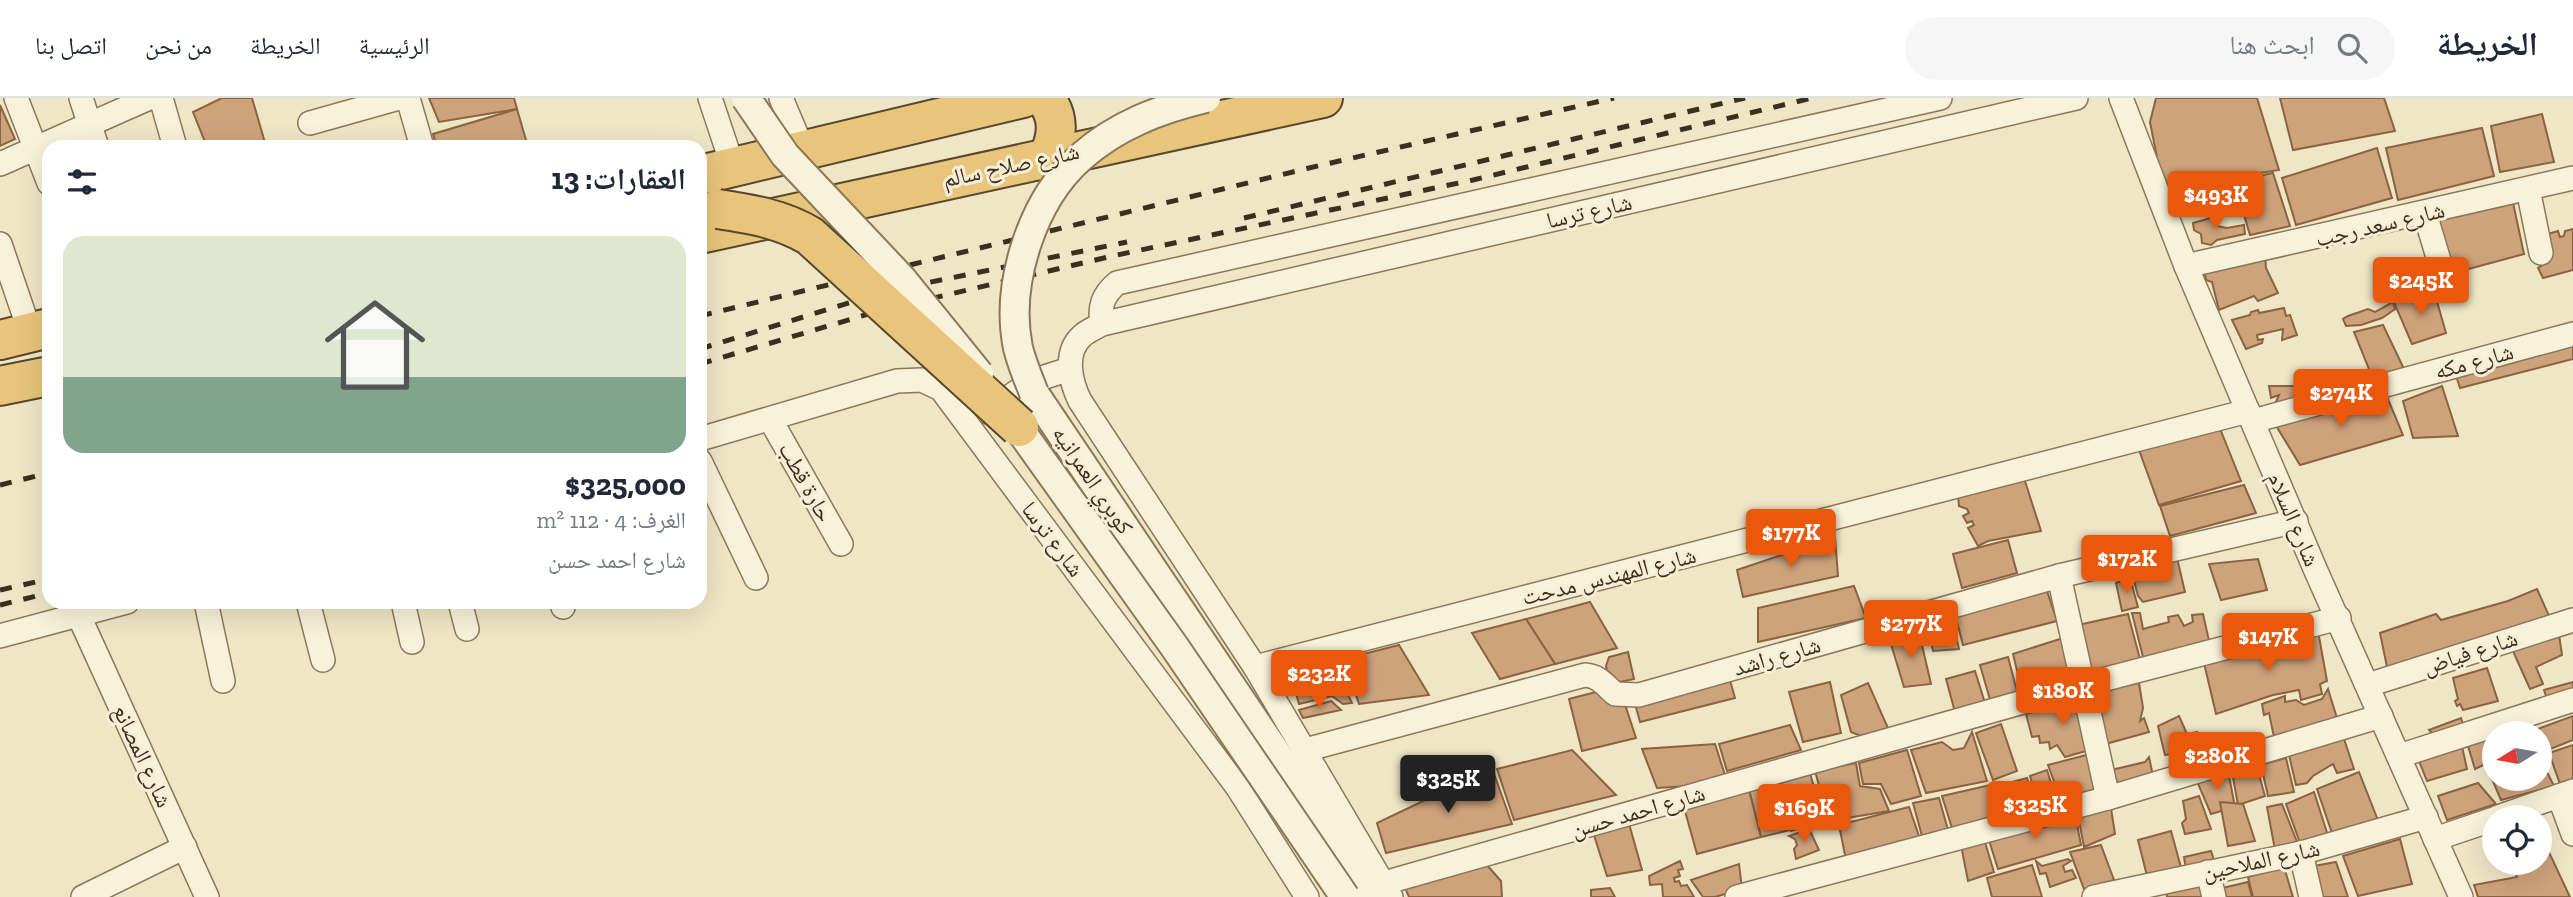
<!DOCTYPE html>
<html lang="ar">
<head>
<meta charset="utf-8">
<style>
	body { margin:0; font-family:"Zilla Slab","Noto Naskh Arabic",serif; background:#f6f6f7; color:#1f2937; direction:rtl; height:100vh; display:flex; flex-direction:column; font-size:26px; white-space:nowrap }
	* { box-sizing:border-box; margin:0 }
	p { font-size:23px; color:#747a83 }
	.icon { flex:none; width:38px; height:38px; fill:none; stroke:currentColor; stroke-width:2; stroke-linecap:round; stroke-linejoin:round }
	.map { position:relative; flex:1; overflow:hidden; direction:ltr }
	.panel { position:absolute; left:42px; top:42px; width:665px; height:469px; display:flex; flex-direction:column; background:#fff; border-radius:21px; box-shadow:0 7px 28px #0002; direction:rtl }
	.panel>* { flex:none }
	.needle { width:46px; rotate:259deg }
	.fabs { position:absolute; left:2482px; top:623px; display:grid; gap:14px }
	.fabs a { display:grid; place-items:center; width:70px; height:70px; border-radius:50%; background:#fff; box-shadow:0 7px 28px #0002; font-size:35px }
	.price { position:absolute; translate:-50% -60px; padding:0 16px; border-radius:7px; background:#ea580c; color:#fff; font-size:23px; line-height:46px; filter:drop-shadow(0 2px 4px #0008) }
	.price::after { content:''; position:absolute; left:50%; top:42px; width:21px; height:16px; margin-left:-10px; background:inherit; clip-path:polygon(0 0,100% 0,50% 100%) }
	.price.active { background:#222; color:#fff }
	ul { padding:0; list-style:none }
	li { display:grid; align-content:center; gap:14px; height:371px; padding:0 21px }
	li span { display:grid; place-items:center; height:217px; border-radius:21px; color:#555 }
	li>.icon { margin-inline-start:auto }
	span .icon { width:126px; height:126px; fill:#fffc; stroke-width:1 }
	li b { font-size:30px }
	h2 { display:flex; justify-content:space-between; align-items:center; height:84px; padding:0 21px; font-size:30px }
	header { display:flex; align-items:center; gap:42px; box-sizing:border-box; height:98px; padding:0 35px; background:#fff; border-bottom:2px solid #e0e1e3 }
	header strong { font-size:33px }
	nav { display:flex; gap:38px; margin-inline-start:auto; font-size:24px }
	.search { width:490px; height:63px; background:#f6f6f7; display:flex; align-items:center; gap:18px; box-sizing:border-box; padding:0 24px; border-radius:38px; color:#747a83; font-size:26px }
	.map>svg:first-child { display:block }
</style>
</head>
<body>
<header>
<strong>الخريطة</strong>
<div class="search"><svg class="icon" aria-label="search" viewBox="0 0 24 24"><circle cx="10" cy="10" r="6"/><path d="M15 15l6 6"/></svg>ابحث هنا</div>
<nav><a>الرئيسية</a><a>الخريطة</a><a>من نحن</a><a>اتصل بنا</a></nav>
</header>
<div class="map">
<svg width="2573" height="799" viewBox="0 0 2573 799">
	<rect width="100%" height="100%" fill="#efe6c6"/>
	<g fill="#cea37c" stroke="#8b6341" stroke-width="2">
		<polygon points="222,0 252,0 266,48 291,46 292,49 207,49 193,14"/>
		<polygon points="429,0 514,0 517,11 439,24"/>
		<polygon points="2156,0 2257,0 2279,72 2163,90 2150,24"/>
		<polygon points="2280,0 2384,0 2395,33 2293,52"/>
		<polygon points="0,7 15,41 0,48"/>
		<polygon points="517,11 528,49 437,49 433,36"/>
		<polygon points="2542,16 2554,64 2500,74 2491,28"/>
		<polygon points="2482,30 2494,78 2398,102 2386,50"/>
		<polygon points="2377,50 2392,100 2296,127 2282,80"/>
		<polygon points="2273,75 2290,128 2250,137 2234,83"/>
		<polygon points="2512,100 2524,156 2450,176 2439,121"/>
		<polygon points="2217,118 2217,128 2227,130 2244,127 2245,136 2217,142 2211,147 2202,145 2201,136 2194,132 2193,125"/>
		<polygon points="2573,131 2573,172 2543,180 2538,170 2543,167 2541,138 2558,133 2560,139 2564,138 2565,133"/>
		<polygon points="2265,155 2266,170 2278,195 2258,203 2254,198 2219,212 2212,184 2206,182 2204,171"/>
		<polygon points="2434,193 2446,235 2412,246 2393,202"/>
		<polygon points="2393,204 2395,211 2382,220 2361,227 2346,228 2343,221 2348,218 2368,211 2375,214"/>
		<polygon points="2284,210 2286,218 2290,217 2297,237 2282,242 2283,231 2257,237 2258,242 2263,241 2262,245 2246,251 2232,222 2250,217 2251,214 2258,212 2259,215"/>
		<polygon points="2383,227 2405,273 2373,281 2354,234"/>
		<polygon points="2573,237 2573,261 2460,290 2454,271"/>
		<polygon points="2319,277 2322,285 2316,291 2325,290 2328,293 2275,306 2279,297 2271,300 2269,288 2303,288"/>
		<polygon points="2442,288 2458,338 2413,340 2403,303"/>
		<polygon points="2385,294 2403,337 2300,367 2275,326"/>
		<polygon points="2219,328 2241,383 2159,407 2139,352"/>
		<polygon points="2023,377 2041,433 1988,443 1978,448 1968,430 1974,427 1972,423 1967,425 1963,418 1969,415 1967,411 1959,408 1958,398"/>
		<polygon points="2244,387 2256,415 2170,438 2160,408"/>
		<polygon points="1835,439 1838,478 1743,499 1737,472"/>
		<polygon points="2008,442 2017,475 1962,490 1953,456"/>
		<polygon points="2177,460 2185,494 2143,504 2138,498 2131,471"/>
		<polygon points="2258,461 2267,492 2221,502 2209,466"/>
		<polygon points="2130,480 2138,509 2122,513 2116,485"/>
		<polygon points="1854,488 1866,520 1758,544 1758,510"/>
		<polygon points="2046,490 2057,523 1963,547 1955,516"/>
		<polygon points="2537,491 2550,520 2387,569 2380,535 2436,516 2441,522 2508,503"/>
		<polygon points="1590,504 1617,550 1555,566 1526,521"/>
		<polygon points="1951,515 1959,551 1933,553 1926,522"/>
		<polygon points="2132,515 2140,515 2143,531 2169,524 2168,519 2178,517 2184,528 2193,524 2192,517 2203,516 2210,547 2144,563"/>
		<polygon points="2128,516 2141,565 2093,576 2078,527"/>
		<polygon points="1526,521 1555,566 1500,581 1472,535"/>
		<polygon points="2558,530 2562,557 2536,569 2543,586 2530,591 2512,551"/>
		<polygon points="2318,533 2327,583 2320,586 2322,596 2301,602 2299,592 2273,597 2216,616 2204,565"/>
		<polygon points="1919,534 1931,586 1904,589 1890,543"/>
		<polygon points="2063,540 2070,578 2022,593 2013,556"/>
		<polygon points="1399,547 1429,597 1359,606 1344,561"/>
		<polygon points="1628,554 1634,581 1610,586 1606,568 1609,559"/>
		<polygon points="2008,559 2018,597 1991,605 1980,567"/>
		<polygon points="1333,566 1340,596 1347,595 1352,605 1343,606 1332,598 1299,606 1295,592 1288,594 1283,580"/>
		<polygon points="2487,570 2498,603 2463,612 2460,606 2457,608 2455,603 2458,601 2453,580"/>
		<polygon points="1975,573 1985,605 1955,614 1946,581"/>
		<polygon points="1728,575 1735,600 1640,624 1634,602"/>
		<polygon points="1830,584 1841,635 1803,644 1789,594"/>
		<polygon points="2573,584 2573,610 2552,616 2544,592"/>
		<polygon points="1868,585 1888,630 1861,638 1851,634 1841,597"/>
		<polygon points="2139,585 2143,610 2140,623 2144,620 2149,634 2102,647 2091,595"/>
		<polygon points="1619,588 1636,640 1582,653 1569,601"/>
		<polygon points="2328,591 2337,620 2274,639 2269,615 2264,617 2262,606 2285,598 2285,604 2296,602 2304,607 2322,601"/>
		<polygon points="2083,599 2093,651 2065,659 2057,647 2050,651 2049,644 2040,645 2039,638 2032,639 2026,616"/>
		<polygon points="1331,603 1341,612 1303,620 1299,612"/>
		<polygon points="2179,618 2187,636 2197,634 2200,650 2165,657 2158,628"/>
		<polygon points="2573,618 2573,642 2543,654 2539,635 2536,635 2535,632"/>
		<polygon points="2461,620 2465,632 2438,641 2429,632"/>
		<polygon points="2528,624 2531,635 2500,635"/>
		<polygon points="2001,626 2017,673 1993,682 1976,635"/>
		<polygon points="1790,627 1801,652 1727,673 1719,646"/>
		<polygon points="1972,634 1987,683 1926,695 1911,652 1942,644 1953,652 1964,650"/>
		<polygon points="2343,638 2354,671 2337,675 2333,666 2313,678 2307,685 2296,687 2289,657"/>
		<polygon points="2494,638 2494,662 2475,671 2468,648"/>
		<polygon points="2461,644 2467,671 2427,683 2417,658"/>
		<polygon points="1715,646 1725,677 1690,688 1657,690 1642,651"/>
		<polygon points="2573,647 2573,681 2560,686 2549,655"/>
		<polygon points="1572,652 1616,697 1514,722 1497,671"/>
		<polygon points="1907,652 1921,698 1891,706 1881,686 1863,686 1859,665"/>
		<polygon points="2094,655 2105,689 2061,702 2048,667"/>
		<polygon points="2539,658 2554,688 2501,702 2488,672 2494,669 2494,681 2539,681"/>
		<polygon points="2149,659 2153,678 2112,688 2111,672 2145,664"/>
		<polygon points="2286,660 2294,694 2268,698 2261,667"/>
		<polygon points="1856,665 1860,688 1880,691 1889,713 1829,723 1815,673"/>
		<polygon points="2256,667 2265,698 2238,707 2232,674"/>
		<polygon points="1492,670 1512,726 1386,755 1377,725"/>
		<polygon points="1809,672 1824,723 1791,733 1778,682"/>
		<polygon points="2047,672 2057,704 2039,709 2030,678"/>
		<polygon points="2228,673 2235,709 2211,716 2196,681"/>
		<polygon points="2359,674 2379,725 2332,735 2317,691"/>
		<polygon points="2027,680 2036,712 2008,720 1998,688"/>
		<polygon points="1777,685 1790,732 1761,739 1749,692"/>
		<polygon points="2478,685 2496,706 2447,722 2438,698"/>
		<polygon points="1995,686 2003,721 1952,730 1942,698"/>
		<polygon points="1749,692 1761,739 1697,756 1683,706"/>
		<polygon points="2314,694 2329,741 2300,745 2286,706"/>
		<polygon points="2199,698 2211,731 2185,736 2182,725 2186,721 2183,703"/>
		<polygon points="1939,700 1948,732 1922,738 1913,705"/>
		<polygon points="2110,704 2115,736 2084,749 2077,712"/>
		<polygon points="2220,704 2243,706 2255,743 2228,748"/>
		<polygon points="2282,706 2297,744 2275,752 2267,709"/>
		<polygon points="1909,709 1920,741 1846,762 1839,727"/>
		<polygon points="2075,716 2081,747 1998,771 1988,739"/>
		<polygon points="1628,722 1642,772 1607,778 1592,731"/>
		<polygon points="1809,731 1819,752 1796,761 1794,751 1797,747 1795,741 1789,738"/>
		<polygon points="2171,733 2182,773 2148,782 2138,742"/>
		<polygon points="1984,741 1994,774 1968,783 1961,747"/>
		<polygon points="2400,741 2412,786 2358,798 2343,758"/>
		<polygon points="2101,747 2114,782 2084,791 2070,754"/>
		<polygon points="2539,750 2548,752 2570,799 2478,799 2474,787 2517,779 2512,765 2539,765"/>
		<polygon points="2211,753 2215,765 2186,772 2184,759"/>
		<polygon points="1479,758 1501,783 1502,799 1409,799 1402,783"/>
		<polygon points="2068,761 2071,763 2063,768 2065,774 2072,772 2076,780 2050,789 2046,775 2040,776 2036,763 2042,768"/>
		<polygon points="1680,763 1683,771 1678,772 1680,778 1674,780 1675,784 1679,783 1681,788 1687,787 1694,799 1663,799 1662,786 1650,787 1649,778"/>
		<polygon points="2336,764 2348,799 2315,799 2308,769"/>
		<polygon points="1739,766 1742,791 1715,799 1703,799 1691,782"/>
		<polygon points="2032,767 2042,799 1992,799 1987,780"/>
		<polygon points="2284,769 2293,799 2253,799 2248,779"/>
		<polygon points="2199,784 2203,799 2167,799 2166,794"/>
		<polygon points="2248,784 2252,799 2216,799 2214,792"/>
		<polygon points="1610,790 1615,799 1591,799 1591,792"/>
	</g>
	<g fill="none" stroke-linecap="round" stroke-linejoin="round">
		<g stroke="#8b785b" stroke-width="26">
			<g id="minor">
				<polyline points="16,0 49,85"/>
				<polyline points="81,0 97,49"/>
				<polyline points="161,0 175,49"/>
				<polyline points="408,0 422,49"/>
				<polyline points="710,0 733,69"/>
				<polyline points="781,0 803,52"/>
				<polyline points="2121,0 2186,168 2316,473 2461,799"/>
				<polyline points="310,25 399,0"/>
				<polyline points="0,66 149,0"/>
				<polyline points="2528,91 2541,155"/>
				<polyline points="2425,116 2447,189"/>
				<polyline points="0,146 30,234"/>
				<polyline points="2186,168 2573,80"/>
				<path d="M 1102,226 C 1099,208 1103,197 1117,185 L 1940,0"/>
				<polyline points="988,314 1032,283 1070,271"/>
				<polyline points="770,321 841,446"/>
				<polyline points="2253,323 2573,236"/>
				<polyline points="700,341 897,283 922,282 941,291 1238,690 1307,799"/>
				<polyline points="700,363 756,480"/>
				<polyline points="2059,478 2108,700"/>
				<polyline points="206,504 223,583"/>
				<polyline points="308,504 323,562"/>
				<polyline points="403,504 412,544"/>
				<polyline points="460,504 467,531"/>
				<polyline points="562,504 563,509"/>
				<polyline points="79,518 207,799"/>
				<polyline points="0,538 127,504"/>
				<polyline points="1255,569 2248,313"/>
				<polyline points="2368,587 2573,522"/>
				<path d="M 1305,652 L 1585,577 C 1599,578 1605,587 1615,596 L 1639,597 L 2059,478 L 2296,423"/>
				<polyline points="2399,658 2573,602"/>
				<polyline points="2559,698 2573,736"/>
				<polyline points="2498,719 2573,693"/>
				<polyline points="2435,741 2494,721"/>
				<polyline points="2301,755 2311,799"/>
				<polyline points="2208,774 2214,799"/>
				<polyline points="1384,785 2083,587 2339,520"/>
				<polyline points="83,799 185,749"/>
				<path d="M 1391,799 L 1255,569 L 1080,303 C 1071,285 1063,255 1082,238 C 1087,233 1095,230 1102,226 L 2076,0"/>
				<polyline points="1737,799 2108,700 2381,618"/>
				<polyline points="2094,799 2301,755 2426,719"/>
			</g>
		</g>
		<g stroke="#8b785b" stroke-width="32">
			<polyline id="tertiary" points="1034,295 1373,799"/>
		</g>
		<g stroke="#59462f" stroke-width="42">
			<g id="trunk">
				<path d="M 1044,0 C 1060,17 1058,39 1048,59"/>
				<polyline points="700,77 1023,0"/>
				<polyline points="700,136 1323,0"/>
				<polyline points="0,242 49,230"/>
				<polyline points="0,288 49,278"/>
			</g>
		</g>
		<use href="#minor" stroke="#f9f2da" stroke-width="23"/>
		<use href="#tertiary" stroke="#f9f2da" stroke-width="28"/>
		<use href="#trunk" stroke="#e8c57a" stroke-width="38"/>
		<g stroke="#3b2f1f" stroke-width="5" stroke-dasharray="12 12" stroke-linecap="butt">
			<polyline points="1244,120 1745,0"/>
			<polyline points="700,218 1309,70 1614,0"/>
			<polyline points="700,251 887,193 1127,144"/>
			<polyline points="700,266 882,212 1117,157 1473,82 1812,0"/>
			<polyline points="0,387 49,375"/>
			<polyline points="0,492 49,481"/>
			<polyline points="0,507 49,495"/>
		</g>
		<g stroke="#8b785b" stroke-width="32" stroke-linecap="butt">
			<g id="tertiary-bridge">
				<polyline points="746,0 785,57 902,181 979,276"/>
				<path d="M 1034,295 C 1028,280 1022,266 1018,250 C 1005,186 1032,102 1081,59 C 1117,27 1160,11 1206,0"/>
				<polyline points="1007,314 1174,548 1345,799"/>
			</g>
		</g>
		<g stroke="#59462f" stroke-width="42" stroke-linecap="butt">
			<path id="trunk-bridge" d="M 718,111 C 751,116 782,121 810,138 L 1019,329"/>
		</g>
		<use href="#tertiary-bridge" stroke="#f9f2da" stroke-width="28"/>
		<use href="#trunk-bridge" stroke="#e8c57a" stroke-width="38"/>
	</g>
	<g text-anchor="middle" dominant-baseline="central" stroke-width="6" stroke-linejoin="round" paint-order="stroke">
		<g font-size="23" fill="#3b2f1f" stroke="#f6efd6">
			<text transform="translate(1011 67) rotate(-12)">شارع صلاح سالم</text>
			<text transform="translate(1589 113) rotate(-13)">شارع ترسا</text>
			<text transform="translate(2380 126) rotate(-13)">شارع سعد رجب</text>
			<text transform="translate(2474 263) rotate(-15)">شارع مكه</text>
			<text transform="translate(1093 382) rotate(56)">كوبري العمرانيه</text>
			<text transform="translate(806 384) rotate(61)">حارة قطب</text>
			<text transform="translate(2294 421) rotate(67)">شارع السلام</text>
			<text transform="translate(1053 441) rotate(53)">شارع ترسا</text>
			<text transform="translate(1609 478) rotate(-14)">شارع المهندس مدحت</text>
			<text transform="translate(2470 554) rotate(-18)">شارع فياض</text>
			<text transform="translate(1777 558) rotate(-16)">شارع راشد</text>
			<text transform="translate(143 658) rotate(65)">شارع المصانع</text>
			<text transform="translate(1638 713) rotate(-16)">شارع احمد حسن</text>
			<text transform="translate(2261 762) rotate(-12)">شارع الملاحين</text>
		</g>
	</g>
</svg>
<div class="fabs">
<a><svg class="needle" viewBox="-14 -14 28 28"><path d="M0-13l5 13h-10z" fill="#e53935"/><path d="M0 13l5-13h-10z" fill="#747a83"/></svg></a>
<a><svg class="icon" aria-label="locate" viewBox="0 0 24 24"><circle cx="12" cy="12" r="6"/><path d="M12 2v4M12 18v4M2 12h4M18 12h4"/></svg></a>
</div>
<b class="price" style="left:2216px;top:133px">$493K</b>
<b class="price" style="left:2421px;top:219px">$245K</b>
<b class="price" style="left:2341px;top:331px">$274K</b>
<b class="price" style="left:1791px;top:471px">$177K</b>
<b class="price" style="left:2127px;top:497px">$172K</b>
<b class="price" style="left:1911px;top:562px">$277K</b>
<b class="price" style="left:2268px;top:575px">$147K</b>
<b class="price" style="left:1319px;top:612px">$232K</b>
<b class="price" style="left:2063px;top:629px">$180K</b>
<b class="price" style="left:2217px;top:694px">$280K</b>
<b class="price active" style="left:1448px;top:717px">$325K</b>
<b class="price" style="left:2035px;top:743px">$325K</b>
<b class="price" style="left:1804px;top:746px">$169K</b>
<section class="panel">
<h2>العقارات: 13<svg class="icon" aria-label="filters" viewBox="0 0 24 24"><path d="M4 7h16M4 17h16"/><circle cx="9" cy="7" r="2"/><circle cx="15" cy="17" r="2"/></svg></h2>
<ul>
<li><span style="background:linear-gradient(#dfe7d0 65%,#7fa58c 0)"><svg class="icon" aria-label="home" viewBox="0 0 24 24"><path d="M3 11l9-7 9 7M6 9v11h12V9"/></svg></span><div><b>$325,000</b><p>الغرف: 4 · 112 m²</p><p>شارع احمد حسن</p></div></li>
</ul>
</section>
</div>
</body>
</html>
